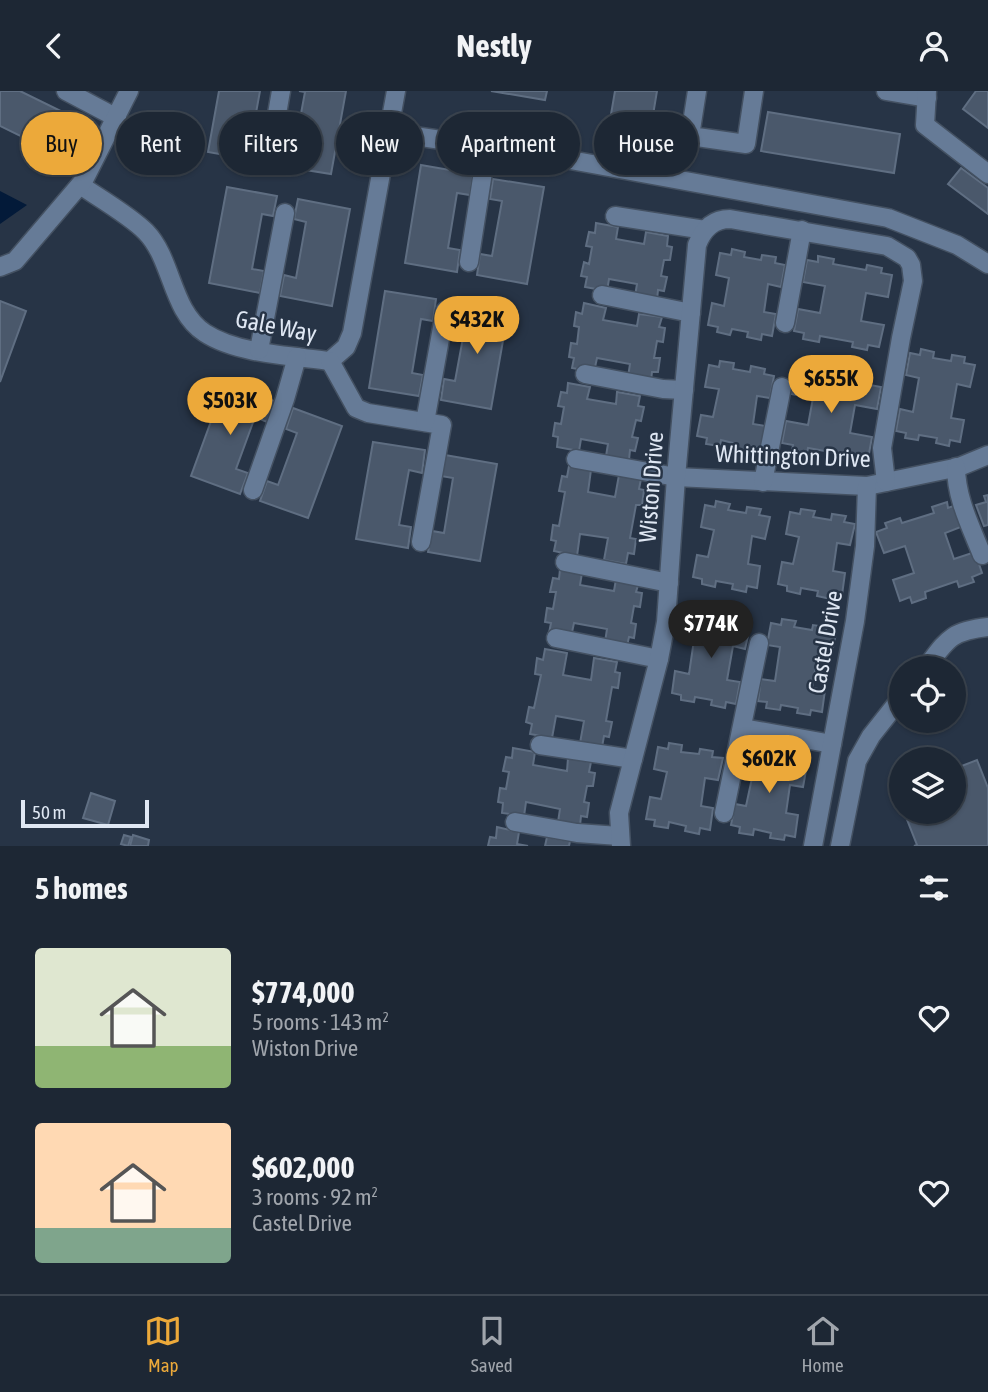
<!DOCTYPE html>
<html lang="en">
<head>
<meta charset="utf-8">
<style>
	body { margin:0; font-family:"Asap Condensed",sans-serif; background:#252f3c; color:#f1f3f6; height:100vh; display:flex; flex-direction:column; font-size:26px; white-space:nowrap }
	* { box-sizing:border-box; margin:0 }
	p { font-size:23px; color:#a0a5ac }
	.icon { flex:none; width:38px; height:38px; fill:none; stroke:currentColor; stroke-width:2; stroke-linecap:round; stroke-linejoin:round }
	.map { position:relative; height:755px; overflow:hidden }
	.panel { display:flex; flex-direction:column; background:#1d2734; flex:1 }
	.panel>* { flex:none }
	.banner { position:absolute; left:21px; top:21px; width:947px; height:63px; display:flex; gap:14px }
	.fabs { position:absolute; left:889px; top:565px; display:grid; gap:14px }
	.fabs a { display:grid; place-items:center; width:77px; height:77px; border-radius:50%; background:#1d2734; box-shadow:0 2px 5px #0004,0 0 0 2px #3b444f; font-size:35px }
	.scale { position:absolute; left:21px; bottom:18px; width:128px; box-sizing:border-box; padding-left:7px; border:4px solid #dfe7f3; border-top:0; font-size:19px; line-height:24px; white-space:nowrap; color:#dfe7f3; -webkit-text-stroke:5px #273446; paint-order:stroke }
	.price { position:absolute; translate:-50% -60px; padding:0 16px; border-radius:24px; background:#eca93a; color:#111; font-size:23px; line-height:46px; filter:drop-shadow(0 2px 4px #0008) }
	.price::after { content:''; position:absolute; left:50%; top:42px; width:21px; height:16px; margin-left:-10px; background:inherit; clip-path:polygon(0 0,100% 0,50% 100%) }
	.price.on { background:#222; color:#fff }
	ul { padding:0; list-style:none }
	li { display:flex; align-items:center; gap:21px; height:175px; padding:0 35px }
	li span { display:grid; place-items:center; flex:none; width:196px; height:140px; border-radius:7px; color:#555 }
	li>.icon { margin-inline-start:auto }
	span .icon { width:84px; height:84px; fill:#fffc; stroke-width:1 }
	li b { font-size:30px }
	h2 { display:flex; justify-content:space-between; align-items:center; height:84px; padding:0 35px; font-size:30px }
	.tag { padding:0 24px; border-radius:32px; background:#1d2734; box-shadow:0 2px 5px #0004,0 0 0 2px #3b444f; font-size:24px; line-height:63px }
	.tag.on { background:#eca93a; color:#111 }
	header { display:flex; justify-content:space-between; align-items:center; height:91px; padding:0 35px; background:#1d2734; font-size:32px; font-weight:700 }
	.tabs { display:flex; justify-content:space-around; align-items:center; height:98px; border-top:2px solid #3b444f; background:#1d2734; font-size:19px; color:#a0a5ac }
	.tabs a { display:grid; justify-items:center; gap:4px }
	.tabs .on { color:#eca93a }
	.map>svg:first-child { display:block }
</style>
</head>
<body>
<header><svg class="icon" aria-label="back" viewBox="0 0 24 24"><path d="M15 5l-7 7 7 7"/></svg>Nestly<svg class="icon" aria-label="person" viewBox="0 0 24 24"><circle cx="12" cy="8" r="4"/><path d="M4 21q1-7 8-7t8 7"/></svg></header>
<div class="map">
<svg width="988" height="755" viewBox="0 0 988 755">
	<rect width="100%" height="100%" fill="#273446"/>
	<polygon fill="#031a39" points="0,100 27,114 0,133"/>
	<g fill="#4a586b" stroke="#5f6e82" stroke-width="2">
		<polygon points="0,0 20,0 75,27 57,63 0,35"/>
		<polygon points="219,0 260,0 251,49 262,51 259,70 208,61"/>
		<polygon points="299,0 346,0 331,83 280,75 284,53 295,55 305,1"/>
		<polygon points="491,0 547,0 545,9"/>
		<polygon points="615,0 657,0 650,42 609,35"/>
		<polygon points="976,0 988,0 988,37 963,18"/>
		<polygon points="768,21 900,43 894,82 761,60"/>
		<polygon points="421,74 473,83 470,104 457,102 448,157 460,159 457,181 405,172"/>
		<polygon points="961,77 988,97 988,123 948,93"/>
		<polygon points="493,88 544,96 527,193 477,184 480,163 492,165 502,110 490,108"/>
		<polygon points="227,96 277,105 273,125 262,123 252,178 264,180 260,202 209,192"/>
		<polygon points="298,108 350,118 332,215 280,205 284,184 296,187 306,131 294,128"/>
		<polygon points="596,132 618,136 616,148 644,153 646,141 668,145 667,155 672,156 670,169 664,169 661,185 667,186 664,200 658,199 657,209 635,205 637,193 609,188 607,200 585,196 587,186 581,185 584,171 589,173 592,156 586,155 589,141 595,142"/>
		<polygon points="732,158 745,161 744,166 761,169 762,164 776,166 775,172 785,174 781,196 768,193 764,221 776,223 772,245 762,243 761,249 747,246 748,241 732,238 730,244 717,241 718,236 708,234 712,212 724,215 729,187 716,184 720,162 731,164"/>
		<polygon points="818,165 834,168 833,173 866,179 867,174 882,177 881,182 892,184 888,206 866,202 861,230 884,234 879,256 868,254 867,259 852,256 853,251 820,245 819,251 803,248 804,242 794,240 798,218 820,222 825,195 803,191 807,169 818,171"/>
		<polygon points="385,200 436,208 433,230 421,228 412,282 423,284 419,305 369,297"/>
		<polygon points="0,210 26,220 0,291"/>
		<polygon points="456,212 508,221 491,318 441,309 444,288 455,290 465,236 452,234"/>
		<polygon points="584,212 606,217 603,229 637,235 639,223 662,226 659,236 665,237 663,251 657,250 654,267 660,267 658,281 652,281 651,290 628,286 630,273 597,267 594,281 572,277 574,267 569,266 571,252 577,253 579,236 574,235 576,221 582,223"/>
		<polygon points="921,258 934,261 933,267 951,270 952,264 965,266 964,272 975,274 970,296 957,293 951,327 964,329 960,351 950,349 949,355 936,352 937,347 919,344 918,349 905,347 906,342 896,340 900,318 913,321 919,287 906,284 910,262 920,264"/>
		<polygon points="720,270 734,272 733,278 750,281 751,275 765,278 764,283 774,285 770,307 757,305 753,333 765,335 761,357 751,355 750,360 736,358 737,353 721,349 720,355 706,353 707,347 697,345 701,324 713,326 719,298 705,296 709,274 719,276"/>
		<polygon points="807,277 822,280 821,285 855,291 856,286 871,289 870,294 881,296 877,318 855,314 850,342 872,346 868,368 857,366 856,371 841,369 842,363 808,357 807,362 792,360 793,354 782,352 786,330 808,334 813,307 791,303 795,281 806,283"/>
		<polygon points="225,292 274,310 267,331 255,326 236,378 248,382 240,403 191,385"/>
		<polygon points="568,292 590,296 587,308 616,313 617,301 640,305 638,315 644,316 641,330 636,329 632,346 638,347 635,360 630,359 629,369 606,365 608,353 581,348 579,360 557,356 558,346 553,345 555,332 561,333 564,316 558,315 561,301 567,302"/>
		<polygon points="293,317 342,335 308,427 260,410 267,390 278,394 297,342 286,338"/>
		<polygon points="373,351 425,359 422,382 409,379 399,434 411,436 408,457 356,448"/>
		<polygon points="445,364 497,373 480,470 428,461 432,440 444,442 453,387 441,385"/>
		<polygon points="569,375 591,379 588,401 615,406 619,384 641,388 639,398 644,399 642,414 636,414 630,447 636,448 634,463 628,462 626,473 604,469 608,447 580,443 577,465 554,460 556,450 551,449 553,434 559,435 565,401 559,400 562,385 567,386"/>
		<polygon points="988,404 988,434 984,435 976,414 986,411 984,405"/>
		<polygon points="716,410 730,413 728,419 746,422 747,416 761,418 759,424 770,426 765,448 752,445 748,473 760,475 757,497 747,495 746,501 732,498 733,493 716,490 715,496 702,493 702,488 693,486 697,464 708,466 714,439 701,436 705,414 715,416"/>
		<polygon points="947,411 948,417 959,413 966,434 945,442 954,468 975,461 982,482 972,486 974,491 959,496 957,490 925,501 926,507 912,512 910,506 900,510 893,489 914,482 905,455 884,462 876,441 887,437 885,432 900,427 902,432 934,422 932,416"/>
		<polygon points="801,418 815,420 813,426 831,429 832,423 846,425 844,431 855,433 850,454 837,452 833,480 845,482 842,504 832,502 831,508 817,505 818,500 801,497 800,503 787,500 787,495 778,493 782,471 793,473 799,446 786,443 790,421 800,423"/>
		<polygon points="560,478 582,482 580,494 614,500 616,488 639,491 636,501 642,502 640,516 634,515 631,532 636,533 634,547 629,546 627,555 605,551 607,538 574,532 571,546 549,542 551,532 545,531 547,517 553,518 556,501 550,501 553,487 559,488"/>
		<polygon points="696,520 710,523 709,529 726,531 727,526 741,528 740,534 750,536 745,558 733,555 727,589 740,591 736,613 726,611 725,617 711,614 712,609 695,606 694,611 681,609 681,604 672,602 675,580 689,583 694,549 681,546 685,524 696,526"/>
		<polygon points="782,528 796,530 794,536 812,539 813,534 827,536 825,542 836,543 831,565 818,563 812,597 825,599 822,621 811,619 810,624 797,622 798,617 781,614 780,619 766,617 767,611 758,610 761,588 775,590 780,556 767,554 771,532 781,534"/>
		<polygon points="545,558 567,562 563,584 591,589 594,567 617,571 615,581 620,582 618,597 612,596 606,630 612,631 609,646 604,645 602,656 580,652 584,630 556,625 552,647 530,643 532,633 526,631 529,616 534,617 541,584 535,583 537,567 543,569"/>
		<polygon points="669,652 682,654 681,661 699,663 700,658 713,660 712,666 723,667 718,689 705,687 701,715 713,717 710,739 700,737 699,743 685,740 686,735 669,731 668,737 654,735 655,729 646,728 650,706 661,708 667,681 654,678 658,656 668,658"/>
		<polygon points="513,657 535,661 533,674 567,680 568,667 591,671 589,681 595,682 593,695 587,695 584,711 589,712 587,726 581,725 580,735 558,731 560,718 526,711 524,725 502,722 503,712 498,711 500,697 506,698 509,681 503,680 506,666 512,667"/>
		<polygon points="754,659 768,661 766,667 783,670 784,664 798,667 797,672 807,674 803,696 790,694 786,722 798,724 795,746 785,744 784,749 770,747 771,742 754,738 753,744 739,742 740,736 731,734 735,713 746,715 752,687 739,685 743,662 753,665"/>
		<polygon points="977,669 988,697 988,755 914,755 917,754 904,721 954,721 954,678"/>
		<polygon points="91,702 115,710 108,734 83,727"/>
		<polygon points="497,736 519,741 517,753 528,755 488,755 490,746 496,747"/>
		<polygon points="124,744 131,746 128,755 121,753"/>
		<polygon points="133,744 149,749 148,755 130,755"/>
		<polygon points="547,746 570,750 569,755 545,755"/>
	</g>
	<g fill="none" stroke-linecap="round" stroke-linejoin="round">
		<g stroke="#445162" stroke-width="21">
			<g id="minor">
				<polyline points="66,0 117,27"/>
				<polyline points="697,0 690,45 746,53 754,0"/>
				<polyline points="886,0 927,7"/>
				<polyline points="927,0 925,34 988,83"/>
				<polyline points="387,41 543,64 888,127 957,154 988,173"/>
				<polyline points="270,63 281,0"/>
				<path d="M 80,94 C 98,106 132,126 146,141 C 173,169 171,220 205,242 C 237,263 293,265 330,270"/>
				<polyline points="615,125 705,139"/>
				<polyline points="469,171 487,55"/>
				<polyline points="0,176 15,170 84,89 129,0"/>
				<polyline points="602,204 691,222"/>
				<polyline points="785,232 802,139"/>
				<polyline points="259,259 285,122"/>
				<polyline points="330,270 346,256 352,242 396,0"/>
				<polyline points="330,270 356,317 368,322 442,334 421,451"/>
				<polyline points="585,283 663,298 684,299"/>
				<polyline points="425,331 445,220"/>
				<polyline points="576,368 676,386 867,395 959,376 988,364"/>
				<path d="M 956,376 C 956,407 971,436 982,464"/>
				<polyline points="763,391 782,296"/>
				<polyline points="253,399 285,308 297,266"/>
				<polyline points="565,471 669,492"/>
				<polyline points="556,547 659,568"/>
				<path d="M 925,578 C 947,549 950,540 988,536"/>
				<polyline points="743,637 832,653"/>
				<polyline points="540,654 633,668"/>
				<polyline points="724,722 759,552"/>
				<polyline points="515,731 577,742 619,745"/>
				<path d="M 621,755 L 619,722 L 659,568 L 666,531 L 676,386 L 697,154 C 703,138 713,128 730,128 L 887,155 L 907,167 L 911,174 L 913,190 L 901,247 L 882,357 L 886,391"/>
				<polyline points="813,755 855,530 865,455 867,395"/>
				<polyline points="840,755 857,670 871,645 901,607"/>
			</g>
		</g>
		<use href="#minor" stroke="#667b97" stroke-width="18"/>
	</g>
	<g text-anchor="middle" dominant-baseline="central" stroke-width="5" stroke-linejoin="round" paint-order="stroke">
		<g font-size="24" fill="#dfe7f3" stroke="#273446">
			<text transform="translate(276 235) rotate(11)">Gale Way</text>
			<text transform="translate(793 365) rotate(2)">Whittington Drive</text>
			<text transform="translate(651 396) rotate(-86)">Wiston Drive</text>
			<text transform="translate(825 551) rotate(-80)">Castel Drive</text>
		</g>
	</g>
</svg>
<div class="fabs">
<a><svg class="icon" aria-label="locate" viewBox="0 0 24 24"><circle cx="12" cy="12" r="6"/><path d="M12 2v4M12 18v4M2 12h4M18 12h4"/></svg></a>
<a><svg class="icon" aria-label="layers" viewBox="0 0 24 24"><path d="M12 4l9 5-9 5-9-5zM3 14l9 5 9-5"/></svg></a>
</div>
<div class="scale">50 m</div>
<b class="price" style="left:477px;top:265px">$432K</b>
<b class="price" style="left:831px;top:324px">$655K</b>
<b class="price" style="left:230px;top:346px">$503K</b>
<b class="price on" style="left:711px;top:569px">$774K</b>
<b class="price" style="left:769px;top:704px">$602K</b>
<div class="banner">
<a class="tag on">Buy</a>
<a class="tag">Rent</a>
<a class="tag">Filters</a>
<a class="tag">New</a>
<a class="tag">Apartment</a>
<a class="tag">House</a>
</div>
</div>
<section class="panel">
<h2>5 homes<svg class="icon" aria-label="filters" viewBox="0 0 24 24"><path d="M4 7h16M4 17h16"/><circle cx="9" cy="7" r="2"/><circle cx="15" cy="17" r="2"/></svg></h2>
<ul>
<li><span style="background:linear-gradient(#dfe7d0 70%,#8fb573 0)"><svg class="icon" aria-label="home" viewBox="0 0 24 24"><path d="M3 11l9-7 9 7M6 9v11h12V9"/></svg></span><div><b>$774,000</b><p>5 rooms · 143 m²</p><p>Wiston Drive</p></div><svg class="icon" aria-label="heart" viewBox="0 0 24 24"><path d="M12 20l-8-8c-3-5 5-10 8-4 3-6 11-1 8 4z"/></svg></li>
<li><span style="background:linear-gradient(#ffd9b3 75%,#7fa58c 0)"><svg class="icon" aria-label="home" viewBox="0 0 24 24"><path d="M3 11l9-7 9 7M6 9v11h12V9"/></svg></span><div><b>$602,000</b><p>3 rooms · 92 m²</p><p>Castel Drive</p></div><svg class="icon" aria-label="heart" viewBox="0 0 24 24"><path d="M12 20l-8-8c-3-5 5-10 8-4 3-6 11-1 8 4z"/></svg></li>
</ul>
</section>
<nav class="tabs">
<a class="on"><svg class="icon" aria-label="map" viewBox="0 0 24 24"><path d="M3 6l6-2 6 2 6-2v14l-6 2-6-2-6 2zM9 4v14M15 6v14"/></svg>Map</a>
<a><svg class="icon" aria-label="saved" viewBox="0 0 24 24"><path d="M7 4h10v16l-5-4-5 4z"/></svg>Saved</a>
<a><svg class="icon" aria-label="home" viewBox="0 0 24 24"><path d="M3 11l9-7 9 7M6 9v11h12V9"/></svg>Home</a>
</nav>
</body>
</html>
